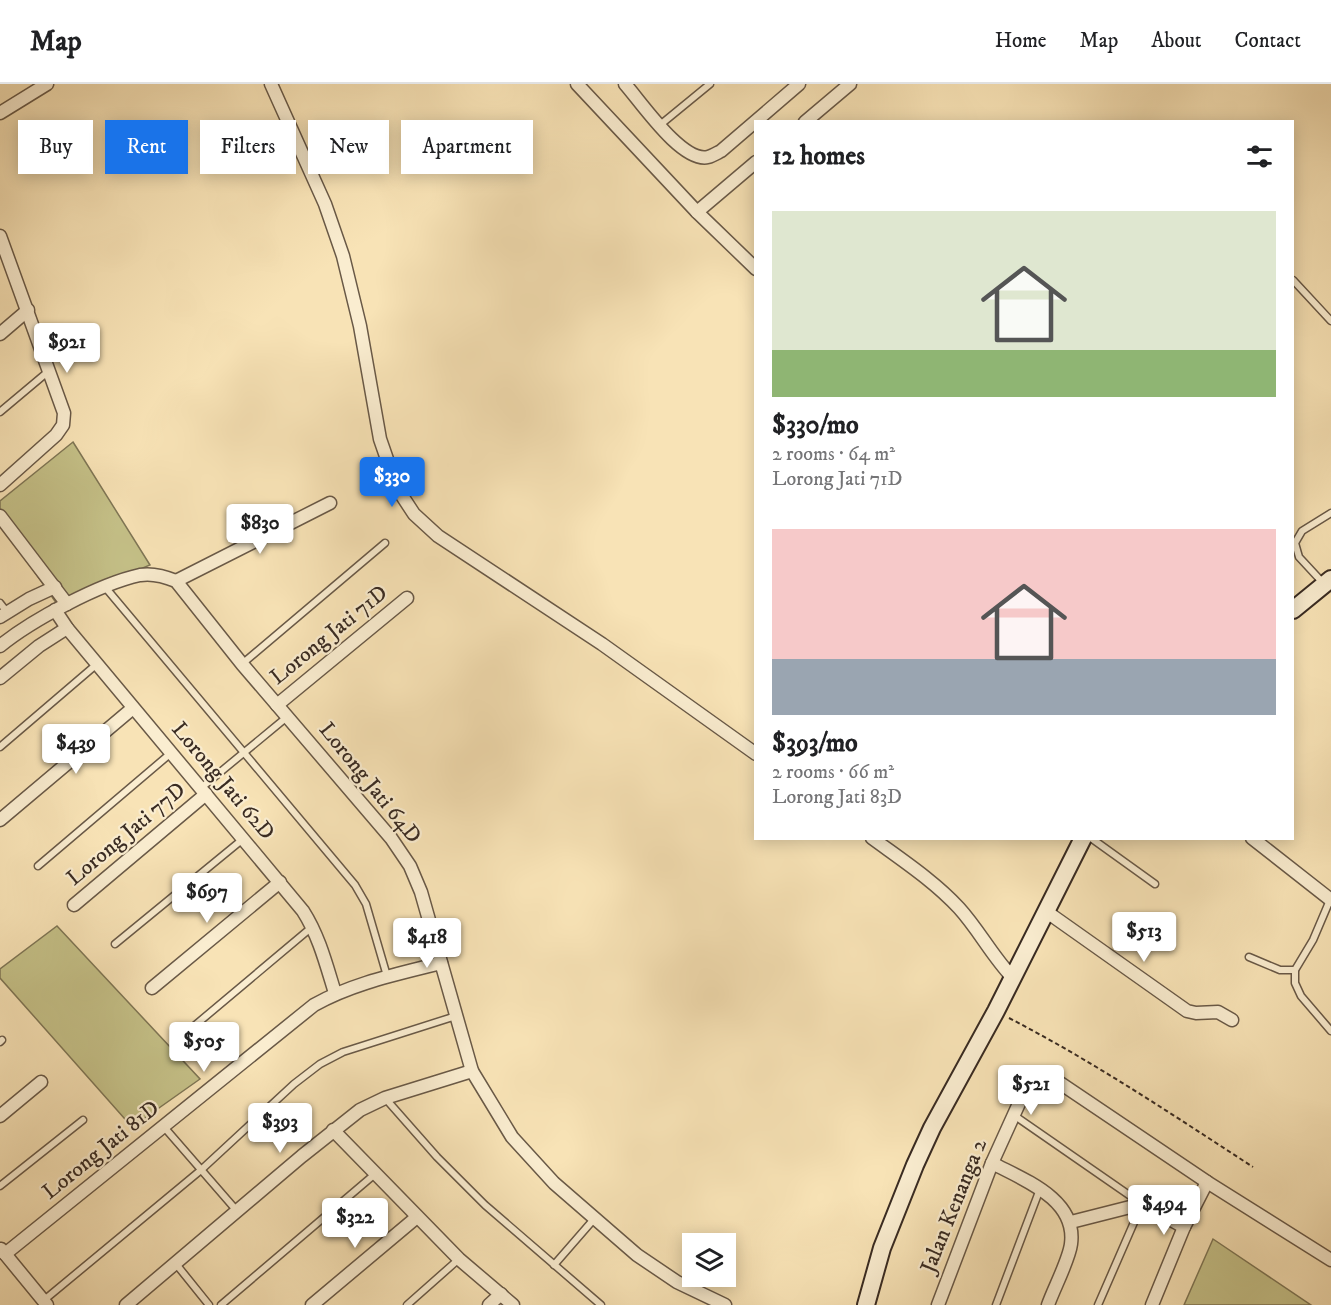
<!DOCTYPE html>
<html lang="en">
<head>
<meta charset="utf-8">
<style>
	body { margin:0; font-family:"IM FELL DW Pica",serif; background:#f2f2f2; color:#202124; height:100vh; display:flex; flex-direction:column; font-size:22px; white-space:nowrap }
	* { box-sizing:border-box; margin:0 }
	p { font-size:20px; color:#757577 }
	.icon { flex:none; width:33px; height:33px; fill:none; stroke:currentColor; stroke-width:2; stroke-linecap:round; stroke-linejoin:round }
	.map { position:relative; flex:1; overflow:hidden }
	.sheet { position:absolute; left:754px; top:36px; width:540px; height:720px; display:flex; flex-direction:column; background:#fff; border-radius:0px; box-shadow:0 3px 15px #0003 }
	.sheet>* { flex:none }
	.guide { position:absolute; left:18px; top:36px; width:570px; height:54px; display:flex; gap:12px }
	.fabs { position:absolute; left:682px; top:1149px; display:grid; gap:12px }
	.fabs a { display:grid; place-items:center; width:54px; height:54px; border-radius:0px; background:#fff; box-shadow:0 3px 15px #0003; font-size:30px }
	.price { position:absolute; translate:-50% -51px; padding:0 14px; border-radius:6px; background:#fff; color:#222; font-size:20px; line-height:39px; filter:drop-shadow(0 2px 3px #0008) }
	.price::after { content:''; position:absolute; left:50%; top:36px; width:18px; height:14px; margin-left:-9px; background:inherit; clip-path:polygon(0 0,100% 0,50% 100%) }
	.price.current { background:#1a73e8; color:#fff }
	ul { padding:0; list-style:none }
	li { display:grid; align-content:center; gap:12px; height:318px; padding:0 18px }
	li span { display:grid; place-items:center; height:186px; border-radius:0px; color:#555 }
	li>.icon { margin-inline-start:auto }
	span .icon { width:108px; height:108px; fill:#fffc; stroke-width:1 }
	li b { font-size:26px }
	h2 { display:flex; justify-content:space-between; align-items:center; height:72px; padding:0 18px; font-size:26px }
	.chip { padding:0 21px; border-radius:0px; background:#fff; box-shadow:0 3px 15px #0003; font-size:21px; line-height:54px }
	.chip.current { background:#1a73e8; color:#fff }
	header { display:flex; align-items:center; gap:36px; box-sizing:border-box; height:84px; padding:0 30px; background:#fff; border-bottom:2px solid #e0e0e0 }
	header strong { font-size:28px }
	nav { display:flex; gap:33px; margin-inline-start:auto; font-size:21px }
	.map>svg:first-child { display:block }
</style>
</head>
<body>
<header>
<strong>Map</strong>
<nav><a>Home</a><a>Map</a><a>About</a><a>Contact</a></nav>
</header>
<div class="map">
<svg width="1331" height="1221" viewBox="0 0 1331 1221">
	<rect width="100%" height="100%" fill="#f8e3b6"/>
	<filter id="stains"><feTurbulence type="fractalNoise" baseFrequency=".00333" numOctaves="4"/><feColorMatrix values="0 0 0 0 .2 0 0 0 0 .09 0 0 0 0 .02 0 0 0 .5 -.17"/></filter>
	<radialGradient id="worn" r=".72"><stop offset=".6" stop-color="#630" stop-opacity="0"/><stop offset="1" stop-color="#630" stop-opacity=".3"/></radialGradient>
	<g fill="#c5c188" stroke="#7f7655" stroke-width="1.5">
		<polygon points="73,358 150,481 57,520 0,438 0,417"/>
		<polygon points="57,842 200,995 132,1043 0,894 0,885"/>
		<polygon points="1213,1155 1311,1221 1184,1221"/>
	</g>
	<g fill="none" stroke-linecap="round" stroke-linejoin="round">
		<g stroke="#695947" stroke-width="9">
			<g id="lane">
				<polyline points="660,41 710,0"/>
				<polyline points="1293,196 1331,237"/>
				<polyline points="0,328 50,286"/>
				<polyline points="1324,500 1299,473 1295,459 1302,447 1331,429"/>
				<polyline points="105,503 355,801 366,820 387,892"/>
				<polyline points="0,519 7,528"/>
				<polyline points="242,580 385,459"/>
				<polyline points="0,663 97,580"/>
				<polyline points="201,704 287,633"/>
				<polyline points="1091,754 1155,800"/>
				<polyline points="38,782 171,669"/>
				<polyline points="1330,816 1313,856 1295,886 1295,899 1301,912 1331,947"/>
				<polyline points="115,860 243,755"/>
				<polyline points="1249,873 1280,886 1295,886"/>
				<polyline points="193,943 312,843"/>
				<polyline points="0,958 2,956"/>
				<polyline points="385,1014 437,1073 485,1121 601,1221"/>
				<polyline points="1015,1032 1142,1120 1098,1221"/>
				<polyline points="164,1043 237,1127"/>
				<polyline points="0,1102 83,1036"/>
				<polyline points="176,1180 209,1221"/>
				<polyline points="554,1181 594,1135"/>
				<polyline points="43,1217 201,1086 294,1000 320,980 343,968 456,932"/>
				<polyline points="221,1221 375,1090"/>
				<polyline points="407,1221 459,1175"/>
				<polyline points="996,1221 1040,1105"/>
			</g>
		</g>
		<g stroke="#695947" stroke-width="15">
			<g id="street">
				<polyline points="271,0 325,120 343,172 360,242 380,355 397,404 414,430 438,452 602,560 756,670"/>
				<polyline points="577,0 697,128 756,185"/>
				<path d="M 625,0 C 641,18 682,79 708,73 C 712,72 717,69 721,67 L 799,0"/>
				<polyline points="0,29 47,0"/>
				<polyline points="805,38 850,0"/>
				<polyline points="697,128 756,78"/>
				<polyline points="0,152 64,329 63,341 56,351 0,401"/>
				<polyline points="0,250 28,226"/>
				<polyline points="0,432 67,520"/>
				<polyline points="176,497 330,419"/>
				<path d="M 55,526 L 67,544 L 303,827 C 319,852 326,880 335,909"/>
				<polyline points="0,533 29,515 55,503"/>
				<path d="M 0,562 C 32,536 99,500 140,491 C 152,489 164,492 176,497 L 242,580 L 391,754 L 410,782 L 421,808 L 472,987 L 512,1053 L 554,1099 L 637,1171 L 677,1198 L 725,1221"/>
				<polyline points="0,594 39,562 67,544"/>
				<polyline points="277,621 407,514"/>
				<polyline points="0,736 133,624"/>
				<path d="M 872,754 C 902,776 934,797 959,824 C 979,846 992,872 1013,894"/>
				<polyline points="1252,754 1331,816"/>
				<polyline points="74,821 206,710"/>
				<polyline points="1047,828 1187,927 1196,929 1218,928 1232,936"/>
				<polyline points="152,904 280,798"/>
				<polyline points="0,1032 41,998"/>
				<polyline points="333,1046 459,1175 513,1221"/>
				<path d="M 992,1079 C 1024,1096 1077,1115 1071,1160 C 1069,1176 1054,1204 1048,1221"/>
				<polyline points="1071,1138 1142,1120 1184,1143"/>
				<polyline points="1,1165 47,1221"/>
				<path d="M 5,1170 L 314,921 C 353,899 398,890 441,879"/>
				<polyline points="126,1221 302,1072 360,1026 385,1014 472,987"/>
				<polyline points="312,1221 417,1133"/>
				<polyline points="489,1221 501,1210"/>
				<polyline points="938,1221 992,1079 1021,1015 1031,1001 1043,994 1060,999 1207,1098 1331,1176"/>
				<polyline points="1152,1221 1184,1143 1207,1098"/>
			</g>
		</g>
		<g stroke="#392b22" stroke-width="20">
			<g id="secondary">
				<polyline points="1293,526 1331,495"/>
				<polyline points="866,1221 882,1164 915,1081 932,1044 996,927 1083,754"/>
			</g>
		</g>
		<path stroke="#392b22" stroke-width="2" stroke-dasharray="4.5 3" stroke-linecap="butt" d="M 1009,934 C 1094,978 1173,1031 1253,1083"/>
		<use href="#lane" stroke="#faedd0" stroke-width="6"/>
		<use href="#street" stroke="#faedd0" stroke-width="12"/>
		<use href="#secondary" stroke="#faedd0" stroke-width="16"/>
	</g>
	<g text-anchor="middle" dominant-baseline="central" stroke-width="4.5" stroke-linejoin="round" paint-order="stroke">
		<g font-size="22" fill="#392b22" stroke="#faedd0">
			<text transform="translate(329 551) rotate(-39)">Lorong Jati 71D</text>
			<text transform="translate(223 697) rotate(50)">Lorong Jati 62D</text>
			<text transform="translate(370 699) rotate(51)">Lorong Jati 64D</text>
			<text transform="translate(126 750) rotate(-40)">Lorong Jati 77D</text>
			<text transform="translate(101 1066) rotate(-39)">Lorong Jati 81D</text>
			<text transform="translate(954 1122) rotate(-68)">Jalan Kenanga 2</text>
		</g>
	</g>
	<rect width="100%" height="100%" filter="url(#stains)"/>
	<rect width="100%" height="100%" fill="url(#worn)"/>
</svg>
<div class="fabs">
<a><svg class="icon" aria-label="layers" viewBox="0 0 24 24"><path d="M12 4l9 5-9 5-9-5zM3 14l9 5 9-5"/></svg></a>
</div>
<b class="price" style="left:67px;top:290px">$921</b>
<b class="price current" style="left:392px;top:424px">$330</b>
<b class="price" style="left:260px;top:471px">$830</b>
<b class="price" style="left:76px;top:691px">$439</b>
<b class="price" style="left:207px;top:840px">$697</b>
<b class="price" style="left:1144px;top:879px">$513</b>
<b class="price" style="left:427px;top:885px">$418</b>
<b class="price" style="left:204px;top:989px">$505</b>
<b class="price" style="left:1031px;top:1032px">$521</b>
<b class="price" style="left:280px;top:1070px">$393</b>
<b class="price" style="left:1164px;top:1152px">$494</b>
<b class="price" style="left:355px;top:1165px">$322</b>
<div class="guide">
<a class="chip">Buy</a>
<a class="chip current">Rent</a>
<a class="chip">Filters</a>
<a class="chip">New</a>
<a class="chip">Apartment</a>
</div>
<section class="sheet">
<h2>12 homes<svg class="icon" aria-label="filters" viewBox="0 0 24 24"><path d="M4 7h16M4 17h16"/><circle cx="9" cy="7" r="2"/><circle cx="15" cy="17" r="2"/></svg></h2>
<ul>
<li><span style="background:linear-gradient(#dfe7d0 75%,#8fb573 0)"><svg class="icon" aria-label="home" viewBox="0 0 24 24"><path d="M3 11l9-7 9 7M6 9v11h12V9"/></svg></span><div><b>$330/mo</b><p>2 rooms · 64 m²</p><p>Lorong Jati 71D</p></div></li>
<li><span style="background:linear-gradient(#f6c9c9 70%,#9aa5b1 0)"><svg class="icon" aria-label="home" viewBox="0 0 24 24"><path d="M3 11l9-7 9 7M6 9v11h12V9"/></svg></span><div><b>$393/mo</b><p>2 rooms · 66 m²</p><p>Lorong Jati 83D</p></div></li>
</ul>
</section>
</div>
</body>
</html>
